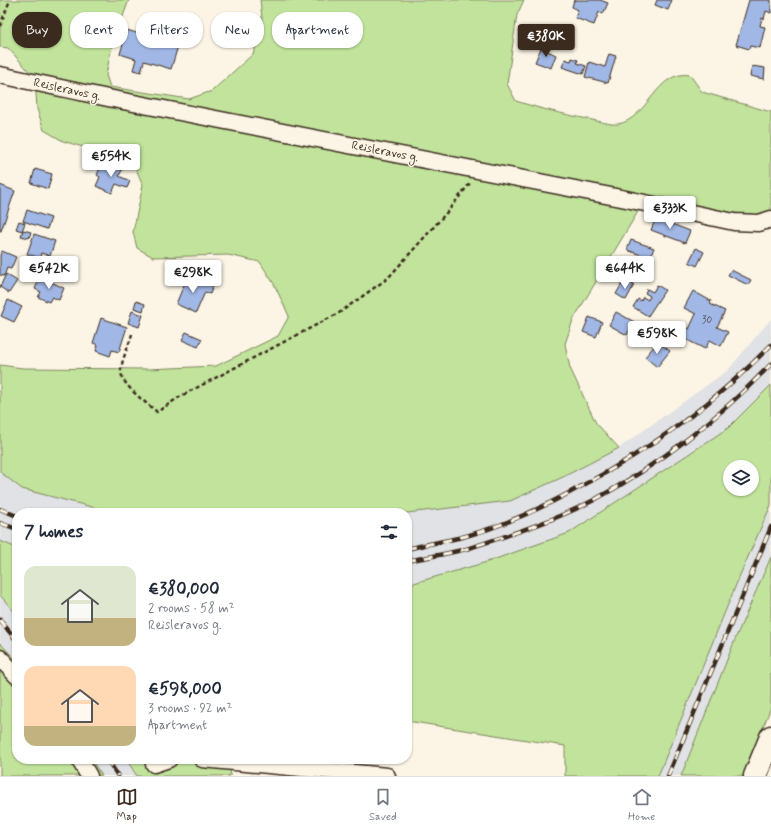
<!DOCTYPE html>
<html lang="en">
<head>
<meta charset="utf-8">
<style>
	body { margin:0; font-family:Mynerve,sans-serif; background:#f2f2f3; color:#1f2937; height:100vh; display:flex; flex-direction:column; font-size:15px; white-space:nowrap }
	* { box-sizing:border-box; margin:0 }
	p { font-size:13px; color:#747a83 }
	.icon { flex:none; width:22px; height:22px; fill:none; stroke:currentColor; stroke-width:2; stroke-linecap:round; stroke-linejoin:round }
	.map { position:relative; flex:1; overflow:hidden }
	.sheet { position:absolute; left:12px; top:508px; width:400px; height:256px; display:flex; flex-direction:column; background:#fff; border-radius:16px; box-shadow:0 1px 3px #0004 }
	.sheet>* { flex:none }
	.top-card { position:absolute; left:12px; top:12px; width:400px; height:36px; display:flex; gap:8px }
	.buttons { position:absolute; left:723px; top:460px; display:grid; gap:8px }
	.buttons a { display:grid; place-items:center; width:36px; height:36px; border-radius:50%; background:#fff; box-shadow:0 1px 3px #0004; font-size:20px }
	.price { position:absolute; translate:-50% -34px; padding:0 9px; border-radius:4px; background:#fff; color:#222; font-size:13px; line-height:26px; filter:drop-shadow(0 1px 2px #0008) }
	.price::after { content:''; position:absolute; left:50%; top:24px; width:12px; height:9px; margin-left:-6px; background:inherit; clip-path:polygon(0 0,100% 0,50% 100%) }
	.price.active { background:#3b2a1e; color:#fff }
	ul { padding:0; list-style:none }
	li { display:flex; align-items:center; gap:12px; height:100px; padding:0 12px }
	li span { display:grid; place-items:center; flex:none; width:112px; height:80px; border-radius:12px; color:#555 }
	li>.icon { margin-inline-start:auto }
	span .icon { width:48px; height:48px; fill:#fffc; stroke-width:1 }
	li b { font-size:17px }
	h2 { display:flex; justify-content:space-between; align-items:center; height:48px; padding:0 12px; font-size:17px }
	.tag { padding:0 14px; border-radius:16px; background:#fff; box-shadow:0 1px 3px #0004; font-size:14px; line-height:36px }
	.tag.active { background:#3b2a1e; color:#fff }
	.menu { display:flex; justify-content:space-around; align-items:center; height:56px; border-top:1px solid #e0e1e3; background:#fff; font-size:11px; color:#747a83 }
	.menu a { display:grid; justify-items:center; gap:2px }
	.menu .active { color:#3b2a1e }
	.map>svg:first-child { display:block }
</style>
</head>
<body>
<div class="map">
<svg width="771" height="776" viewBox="0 0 771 776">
	<rect width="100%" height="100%" fill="#fcf5e5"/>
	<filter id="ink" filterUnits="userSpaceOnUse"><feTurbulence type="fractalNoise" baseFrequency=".025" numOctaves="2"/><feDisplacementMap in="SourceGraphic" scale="8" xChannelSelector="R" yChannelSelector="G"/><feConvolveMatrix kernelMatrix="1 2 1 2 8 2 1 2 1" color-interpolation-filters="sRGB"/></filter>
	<g filter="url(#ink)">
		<g fill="#e1e2e5">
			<polygon points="771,319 771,385 728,428 569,533 487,562 407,585 407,513 510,501 563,477 619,448 728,370"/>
			<polygon points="0,472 22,489 115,513 17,513 17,548 0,541"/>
			<polygon points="771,505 771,557 736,637 681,776 658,776 740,575"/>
			<polygon points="0,595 17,615 17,661 0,643"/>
			<polygon points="91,759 126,759 137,776 102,776"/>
		</g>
		<g fill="#c1e39c" stroke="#7e865d" fill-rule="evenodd">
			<path d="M 0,0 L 129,0 L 112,46 L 106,75 L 110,87 L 189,99 L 212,91 L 253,54 L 263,26 L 260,0 L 524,0 L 517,15 L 507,84 L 516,101 C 543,110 569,115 597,121 C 603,122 612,125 618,124 C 648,119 657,69 690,75 L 702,92 L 771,112 L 771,215 L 762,217 L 645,200 L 573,320 L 565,344 L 570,368 L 596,423 L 619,448 L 563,477 L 510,501 L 407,513 L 115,513 L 22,489 L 0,472 L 0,365 L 23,368 L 148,369 L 216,366 L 278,336 L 289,316 L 274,284 L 260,262 L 228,255 L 153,257 L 137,248 L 133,232 L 143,185 L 133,162 L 63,141 L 44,130 L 37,109 L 35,78 L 8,48 L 0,47 Z"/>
			<path d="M 771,385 L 771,505 L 740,575 L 658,776 L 565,776 L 565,746 L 407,721 L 407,585 L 487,562 L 569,533 L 728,428 ZM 730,467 L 752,467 L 752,489 L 730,489 Z"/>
			<polygon points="0,541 17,548 17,615 0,595"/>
			<polygon points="771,557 771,707 744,776 681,776 736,637"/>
			<polygon points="0,643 17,661 17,759 91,759 102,776 0,776"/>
			<polygon points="126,759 232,759 230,776 137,776"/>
		</g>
		<g fill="#a1b7e5" stroke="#3b2a1e">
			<polygon points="574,0 600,0 608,3 603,14 599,12 594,25 575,18 578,10 572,7"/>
			<polygon points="657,0 672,0 668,10 655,5"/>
			<polygon points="749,0 771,0 771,13 766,11 764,19 762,18 760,26 765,27 760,48 750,46 749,49 736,45"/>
			<polygon points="127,30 178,46 171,69 144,61 141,72 133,70 136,59 120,54"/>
			<polygon points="541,48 556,55 551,68 535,62"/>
			<polygon points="609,54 616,56 608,83 585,77 589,62 605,67"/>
			<polygon points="572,58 578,60 577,63 586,66 583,74 562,67 565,59 571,61"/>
			<polygon points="752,66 765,68 764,79 750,76"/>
			<polygon points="105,163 122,170 119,176 130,181 127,188 116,184 112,193 96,186 100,177 97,175 100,168 103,169"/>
			<polygon points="35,169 52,174 48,189 31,183"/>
			<polygon points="0,185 15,191 1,231 0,231"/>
			<polygon points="27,210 51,218 47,229 23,221"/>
			<polygon points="656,218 690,231 685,243 651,230"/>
			<polygon points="19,221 25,223 22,231 16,229"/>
			<polygon points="23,230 31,232 29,238 21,236"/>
			<polygon points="34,234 55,241 50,256 41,253 40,258 27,254"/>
			<polygon points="631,240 654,248 650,258 627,250"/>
			<polygon points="696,248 704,252 697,266 689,262"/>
			<polygon points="2,251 16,257 11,269 7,268 4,276 0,275 0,255"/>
			<polygon points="731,270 751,280 748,285 728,275"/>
			<polygon points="6,274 17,281 9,293 0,287"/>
			<polygon points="188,275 213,286 210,294 205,292 196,313 176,304"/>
			<polygon points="40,277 64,288 59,300 52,297 49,302 38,297 41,292 35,289"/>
			<polygon points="624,280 634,285 626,300 616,294"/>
			<polygon points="657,285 665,290 648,316 633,307 638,299 641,301 643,297 648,300 650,296 645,293 647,289 653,292"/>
			<polygon points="693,291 711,301 710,304 725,311 717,327 728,332 721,346 710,340 705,349 679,336 684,327 689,329 696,314 684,308"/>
			<polygon points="8,300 22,307 14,322 1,316"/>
			<polygon points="136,301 145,304 143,311 134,308"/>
			<polygon points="132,311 143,315 139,327 128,323"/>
			<polygon points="616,312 653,332 647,341 629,331 627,335 609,325"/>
			<polygon points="589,317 602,322 596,337 583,332"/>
			<polygon points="101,318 127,327 119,352 112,350 110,356 96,351 98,345 93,343"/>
			<polygon points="186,332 202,339 198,347 182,340"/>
			<polygon points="656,344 660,347 662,345 670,351 657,367 645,357"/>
		</g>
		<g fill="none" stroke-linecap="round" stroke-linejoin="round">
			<g stroke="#3b2a1e" stroke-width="19">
				<g id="minor">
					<polyline points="0,75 108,98 626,199 734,222 759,223 771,219"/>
					<polyline points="0,658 17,676"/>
					<polyline points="79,759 89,776"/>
					<polyline points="202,759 387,776"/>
					<polyline points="154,764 169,759"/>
				</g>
			</g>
			<g stroke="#3b2a1e" stroke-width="25">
				<polyline id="secondary" points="755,776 771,737"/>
			</g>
			<g stroke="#3b2a1e" stroke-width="2.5" stroke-dasharray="4 3" stroke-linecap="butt">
				<polyline points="0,26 10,0"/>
				<path d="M 132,334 C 129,345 122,359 121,370 C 120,385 147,403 157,412 L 181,396 L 339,313 L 388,278 L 448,211 L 470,183"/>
			</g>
			<use href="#minor" stroke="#fcf5e5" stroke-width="16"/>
			<use href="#secondary" stroke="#fcf5e5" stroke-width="22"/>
			<g stroke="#3b2a1e" stroke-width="4.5">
				<g id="rail">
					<polyline points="0,509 17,516"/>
					<polyline points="0,523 17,529"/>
					<path d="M 407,549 C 427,544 447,541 466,536 C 506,525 544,507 580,487 C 651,449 715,403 771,345"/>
					<path d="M 407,561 C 427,557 447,554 466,549 C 509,535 554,521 594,500 C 657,466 721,417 771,364"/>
					<polyline points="0,620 17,641"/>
					<polyline points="107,759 118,776"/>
					<polyline points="668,776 771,527"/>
				</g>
			</g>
			<use href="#rail" stroke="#fcf5e5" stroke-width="3" stroke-dasharray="9" stroke-linecap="butt"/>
		</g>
	</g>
	<g text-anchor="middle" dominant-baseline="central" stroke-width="3" stroke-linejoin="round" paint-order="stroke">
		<g font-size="10" fill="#544d50">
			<text x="707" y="320">30</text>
		</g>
		<g font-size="12" fill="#3b2a1e" stroke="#fcf5e5">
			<text transform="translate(67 90) rotate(12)">Reisleravos g.</text>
			<text transform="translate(385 152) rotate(11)">Reisleravos g.</text>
		</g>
	</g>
</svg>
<div class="buttons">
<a><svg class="icon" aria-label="layers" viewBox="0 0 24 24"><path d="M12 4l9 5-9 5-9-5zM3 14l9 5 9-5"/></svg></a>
</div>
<b class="price active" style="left:546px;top:58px">€380K</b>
<b class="price" style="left:111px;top:178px">€554K</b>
<b class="price" style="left:670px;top:230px">€333K</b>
<b class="price" style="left:49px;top:290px">€542K</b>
<b class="price" style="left:625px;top:290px">€644K</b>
<b class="price" style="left:193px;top:294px">€298K</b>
<b class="price" style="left:657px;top:355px">€598K</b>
<div class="top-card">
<a class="tag active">Buy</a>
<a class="tag">Rent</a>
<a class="tag">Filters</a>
<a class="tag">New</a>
<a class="tag">Apartment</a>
</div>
<section class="sheet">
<h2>7 homes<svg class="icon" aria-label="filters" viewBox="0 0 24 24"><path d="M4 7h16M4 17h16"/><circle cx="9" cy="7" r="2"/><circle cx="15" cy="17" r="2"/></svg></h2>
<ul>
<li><span style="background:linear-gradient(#dfe7d0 65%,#c2b280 0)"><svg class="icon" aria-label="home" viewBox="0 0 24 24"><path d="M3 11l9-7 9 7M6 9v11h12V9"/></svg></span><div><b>€380,000</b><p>2 rooms · 58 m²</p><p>Reisleravos g.</p></div></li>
<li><span style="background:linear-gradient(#ffd9b3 75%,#c2b280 0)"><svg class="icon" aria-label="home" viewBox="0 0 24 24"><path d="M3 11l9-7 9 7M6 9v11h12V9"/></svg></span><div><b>€598,000</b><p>3 rooms · 92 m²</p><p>Apartment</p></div></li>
</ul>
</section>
</div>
<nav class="menu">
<a class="active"><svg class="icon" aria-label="map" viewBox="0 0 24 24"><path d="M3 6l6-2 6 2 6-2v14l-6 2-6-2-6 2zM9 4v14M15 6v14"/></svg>Map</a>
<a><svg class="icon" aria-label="saved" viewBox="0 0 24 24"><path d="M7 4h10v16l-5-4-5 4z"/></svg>Saved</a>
<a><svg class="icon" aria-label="home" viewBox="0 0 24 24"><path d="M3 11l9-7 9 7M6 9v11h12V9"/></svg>Home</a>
</nav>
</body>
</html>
